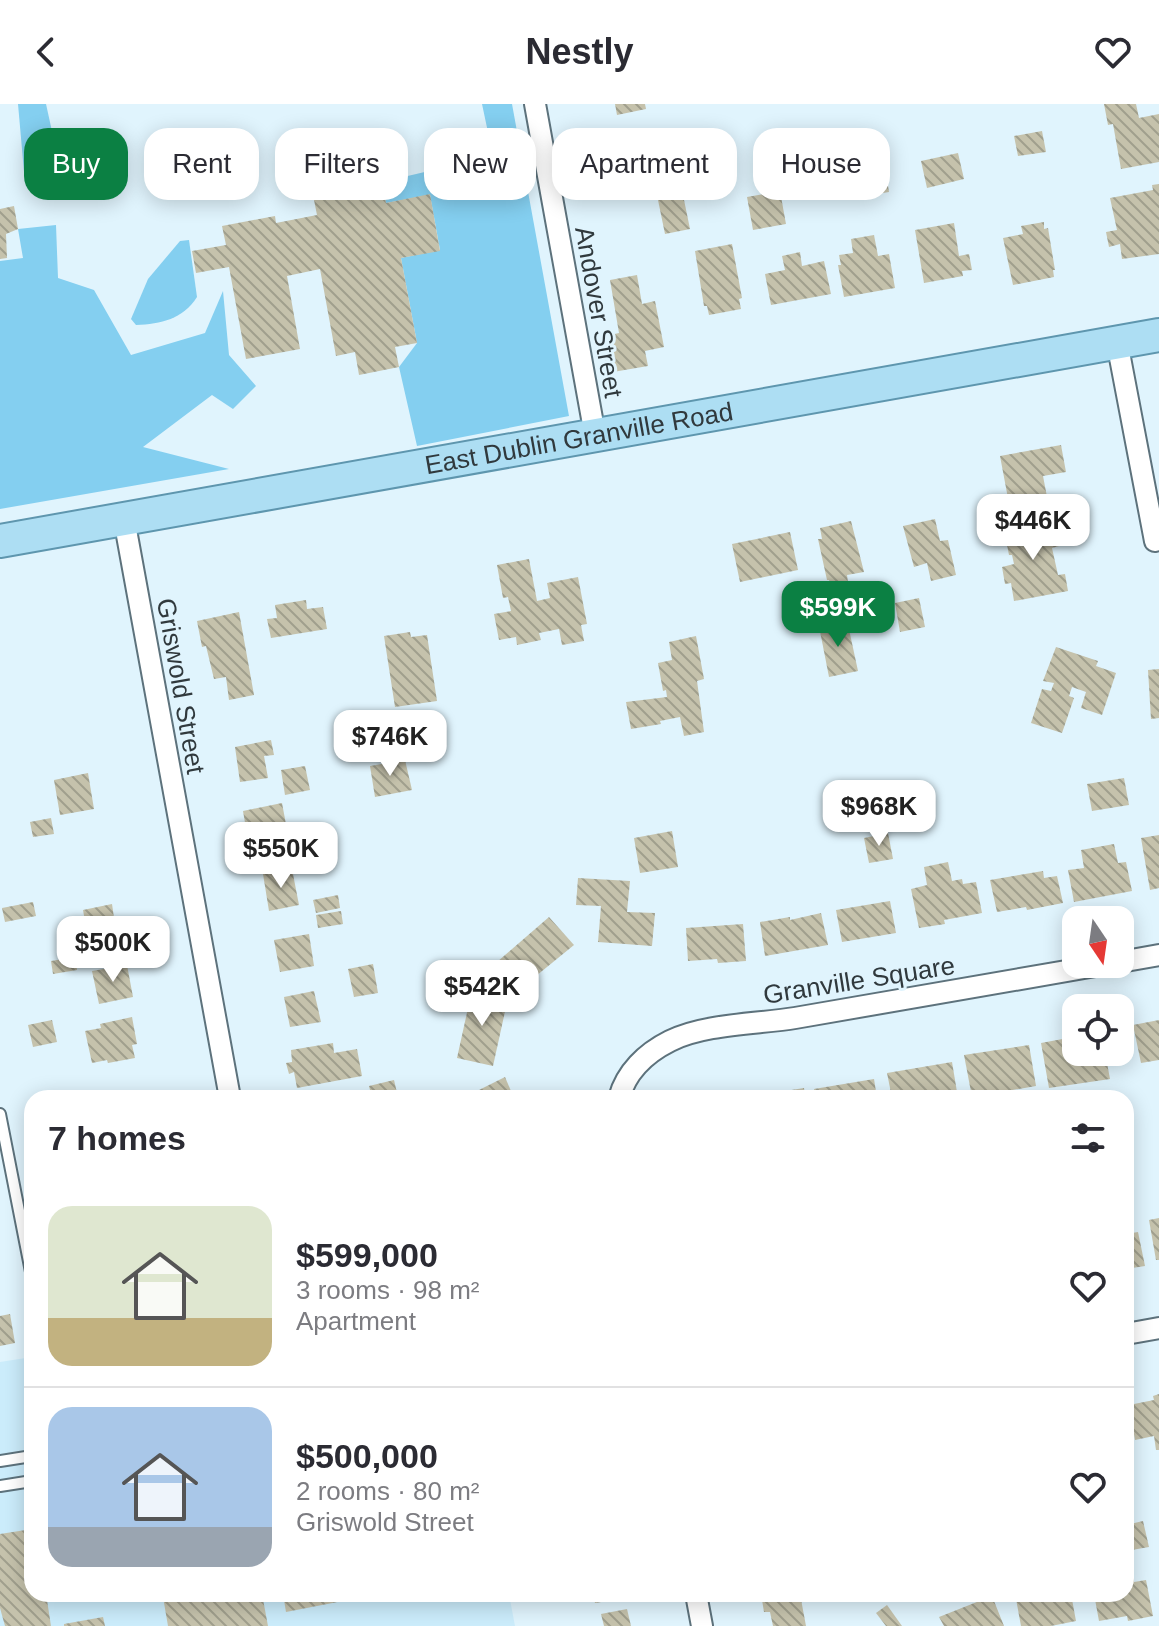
<!DOCTYPE html>
<html lang="en">
<head>
<meta charset="utf-8">
<style>
	body { margin:0; font-family:Arial,sans-serif; background:#f2f2f3; color:#2b2b33; height:100vh; display:flex; flex-direction:column; font-size:30px; white-space:nowrap }
	* { box-sizing:border-box; margin:0 }
	p { font-size:26px; color:#7c7c81 }
	.icon { flex:none; width:44px; height:44px; fill:none; stroke:currentColor; stroke-width:2; stroke-linecap:round; stroke-linejoin:round }
	.map { position:relative; flex:1; overflow:hidden }
	.panel { position:absolute; left:24px; top:986px; width:1110px; height:512px; display:flex; flex-direction:column; background:#fff; border-radius:24px; box-shadow:0 4px 20px #0003 }
	.panel>* { flex:none }
	.top-card { position:absolute; left:24px; top:24px; width:1112px; height:72px; display:flex; gap:16px }
	.needle { width:52px; rotate:167deg }
	.fabs { position:absolute; left:1062px; top:802px; display:grid; gap:16px }
	.fabs a { display:grid; place-items:center; width:72px; height:72px; border-radius:16px; background:#fff; box-shadow:0 4px 20px #0003; font-size:40px }
	.price { position:absolute; translate:-50% -68px; padding:0 18px; border-radius:16px; background:#fff; color:#222; font-size:26px; line-height:52px; filter:drop-shadow(0 2px 4px #0008) }
	.price::after { content:''; position:absolute; left:50%; top:48px; width:24px; height:18px; margin-left:-12px; background:inherit; clip-path:polygon(0 0,100% 0,50% 100%) }
	.price.on { background:#0b8043; color:#fff }
	ul { padding:0; list-style:none }
	li { display:flex; align-items:center; gap:24px; height:200px; padding:0 24px }
	li+li { border-top:2px solid #e1e1e2 }
	li span { display:grid; place-items:center; flex:none; width:224px; height:160px; border-radius:24px; color:#555 }
	li>.icon { margin-inline-start:auto }
	span .icon { width:96px; height:96px; fill:#fffc; stroke-width:1 }
	li b { font-size:34px }
	h2 { display:flex; justify-content:space-between; align-items:center; height:96px; padding:0 24px; font-size:34px }
	.pill { padding:0 28px; border-radius:24px; background:#fff; box-shadow:0 4px 20px #0003; font-size:28px; line-height:72px }
	.pill.on { background:#0b8043; color:#fff }
	header { display:flex; justify-content:space-between; align-items:center; height:104px; padding:0 24px; background:#fff; font-size:36px; font-weight:700 }
	.map>svg:first-child { display:block }
</style>
</head>
<body>
<header><svg class="icon" aria-label="back" viewBox="0 0 24 24"><path d="M15 5l-7 7 7 7"/></svg>Nestly<svg class="icon" aria-label="heart" viewBox="0 0 24 24"><path d="M12 20l-8-8c-3-5 5-10 8-4 3-6 11-1 8 4z"/></svg></header>
<div class="map">
<svg width="1159" height="1522" viewBox="0 0 1159 1522">
	<defs>
		<pattern id="building-back-hatch" width="6" height="6" patternUnits="userSpaceOnUse" patternTransform="scale(2)"><rect width="6" height="6" fill="#c5c2ac"/><path d="M-1 5l2 2M0 0l6 6M5-1l2 2" fill="none" stroke="#a09f8d"/></pattern>
	</defs>
	<rect width="100%" height="100%" fill="#e0f4fd"/>
	<polygon fill="#cbecfb" points="32,1253 32,1490 509,1490 515,1522 0,1522 0,1258"/>
	<g fill="#84cff0">
		<polygon points="18,0 46,0 62,73 24,68"/>
		<polygon points="482,0 512,0 569,312 417,342 399,263 417,239 401,154 440,146 430,91 386,99 382,78 493,52"/>
		<polygon points="56,121 58,174 94,186 131,251 205,229 223,187 229,251 256,282 233,305 212,291 143,343 229,365 0,405 0,157 23,154 18,125"/>
		<path d="M 189,136 L 197,193 C 183,215 161,220 136,221 L 131,215 L 148,175 L 180,137 Z"/>
	</g>
	<g fill="url(#building-back-hatch)">
		<polygon points="615,0 645,0 646,5 617,11"/>
		<polygon points="1104,0 1136,0 1139,14 1159,10 1159,58 1121,65 1113,20 1108,21"/>
		<polygon points="1042,27 1046,48 1018,52 1014,32"/>
		<polygon points="958,49 964,75 927,84 921,57"/>
		<polygon points="885,63 889,88 853,94 849,69"/>
		<polygon points="382,78 386,99 430,90 440,147 401,154 417,239 395,243 399,263 359,271 355,248 336,252 320,165 287,172 300,245 246,255 229,163 196,169 192,147 226,141 222,122 275,112 276,119 317,111 313,91"/>
		<polygon points="1159,80 1159,150 1122,155 1120,140 1109,143 1106,128 1117,126 1110,94 1153,86 1152,81"/>
		<polygon points="780,87 786,120 753,126 747,93"/>
		<polygon points="683,91 690,125 665,130 658,96"/>
		<polygon points="14,102 18,125 6,130 7,154 0,155 0,105"/>
		<polygon points="1044,118 1044,125 1048,124 1055,166 1053,166 1054,173 1013,181 1003,134 1023,130 1021,122"/>
		<polygon points="954,119 959,152 969,150 972,166 962,167 963,172 924,179 915,126"/>
		<polygon points="874,131 878,152 889,150 895,184 844,193 838,161 841,161 839,151 853,149 851,135"/>
		<polygon points="732,140 742,194 739,195 741,205 709,211 707,202 704,202 695,147"/>
		<polygon points="800,148 802,162 824,157 831,190 771,201 765,170 785,166 782,152"/>
		<polygon points="637,171 642,200 655,197 664,243 645,247 648,262 607,269 601,233 619,229 610,176"/>
		<polygon points="1061,341 1066,368 1043,372 1048,398 1010,405 1000,352"/>
		<polygon points="935,415 940,437 948,436 956,471 931,477 927,459 914,463 903,422"/>
		<polygon points="851,417 864,468 847,471 848,478 831,482 829,476 827,476 818,435 822,435 820,424"/>
		<polygon points="1055,417 1059,442 1052,444 1058,471 1065,470 1068,487 1014,497 1011,479 1005,480 1002,463 1014,460 1012,451 1009,451 1004,426"/>
		<polygon points="790,428 798,466 740,478 732,440"/>
		<polygon points="529,455 537,497 550,494 547,479 578,473 587,520 581,521 584,537 562,541 559,525 539,529 541,536 517,541 516,533 499,536 494,510 511,507 508,493 503,494 497,461"/>
		<polygon points="919,494 925,523 900,528 895,499"/>
		<polygon points="306,496 307,505 323,503 327,525 271,534 267,515 277,514 275,501"/>
		<polygon points="239,508 254,591 229,596 226,573 214,575 206,542 202,543 197,517"/>
		<polygon points="847,516 858,567 829,573 819,522"/>
		<polygon points="410,528 411,533 427,531 437,597 395,603 384,532"/>
		<polygon points="696,532 704,575 697,577 704,628 684,632 680,613 660,617 661,620 631,625 626,598 667,593 666,586 663,587 658,559 672,556 669,538"/>
		<polygon points="1056,543 1098,557 1096,562 1116,569 1102,611 1081,604 1086,588 1072,583 1069,592 1074,594 1062,629 1031,619 1042,585 1051,587 1054,579 1043,577"/>
		<polygon points="1159,565 1159,614 1151,615 1148,566"/>
		<polygon points="271,636 274,651 264,652 268,674 240,678 235,643"/>
		<polygon points="405,656 412,686 375,693 370,662"/>
		<polygon points="305,662 310,686 285,691 281,666"/>
		<polygon points="88,669 94,705 60,711 54,676"/>
		<polygon points="1124,674 1129,701 1092,707 1087,680"/>
		<polygon points="282,699 291,747 251,754 243,707"/>
		<polygon points="51,714 54,730 33,733 30,718"/>
		<polygon points="672,727 678,763 640,769 634,734"/>
		<polygon points="888,729 893,755 869,759 864,734"/>
		<polygon points="1159,731 1159,784 1150,786 1141,734"/>
		<polygon points="1114,740 1118,759 1126,758 1132,787 1074,798 1068,766 1084,764 1081,746"/>
		<polygon points="948,758 952,777 962,775 963,780 976,778 982,809 944,816 945,820 919,824 911,785 927,781 924,763"/>
		<polygon points="292,765 299,801 269,807 263,770"/>
		<polygon points="1043,767 1044,774 1057,772 1063,799 1027,806 1026,803 997,808 990,776"/>
		<polygon points="578,774 630,777 627,808 655,809 652,842 598,838 601,802 576,801"/>
		<polygon points="338,791 340,804 316,809 313,796"/>
		<polygon points="890,797 896,829 842,838 836,806"/>
		<polygon points="33,798 36,812 5,818 2,804"/>
		<polygon points="112,800 118,841 90,846 83,806"/>
		<polygon points="341,807 343,820 318,824 316,811"/>
		<polygon points="821,809 828,841 765,852 760,818 790,813 790,816"/>
		<polygon points="549,813 574,841 520,885 497,858"/>
		<polygon points="743,820 746,857 718,859 717,855 688,857 686,824"/>
		<polygon points="309,830 314,862 280,868 274,836"/>
		<polygon points="75,853 77,866 53,870 51,857"/>
		<polygon points="373,860 378,889 354,893 348,865"/>
		<polygon points="127,861 133,893 99,900 92,867"/>
		<polygon points="472,886 508,894 493,962 457,954"/>
		<polygon points="314,887 321,918 290,923 284,893"/>
		<polygon points="132,913 137,940 132,941 135,954 108,959 107,956 92,959 85,927 101,924 100,920"/>
		<polygon points="52,916 57,938 33,943 28,921"/>
		<polygon points="1159,916 1159,956 1141,959 1133,921"/>
		<polygon points="1068,934 1070,948 1105,948 1110,975 1049,984 1041,939"/>
		<polygon points="333,939 334,949 357,945 362,972 297,984 294,968 289,970 286,959 292,958 291,946"/>
		<polygon points="1029,941 1036,982 972,993 964,951"/>
		<polygon points="952,958 958,994 892,994 887,969"/>
		<polygon points="505,973 514,994 475,994 473,989"/>
		<polygon points="874,975 877,994 816,994 814,985"/>
		<polygon points="394,976 398,993 372,994 369,982"/>
		<polygon points="804,984 805,994 755,994 755,992"/>
		<polygon points="1159,1114 1159,1156 1156,1156 1149,1116"/>
		<polygon points="1138,1128 1145,1162 1126,1165 1126,1130"/>
		<polygon points="10,1210 15,1239 0,1242 0,1212"/>
		<polygon points="1159,1290 1159,1346 1156,1346 1154,1332 1135,1336 1129,1301 1154,1296 1153,1292"/>
		<polygon points="1143,1417 1149,1443 1126,1447 1126,1421"/>
		<polygon points="32,1425 32,1490 53,1490 54,1495 47,1496 51,1522 5,1522 0,1504 0,1430"/>
		<polygon points="1126,1452 1129,1452 1134,1478 1146,1476 1153,1512 1128,1517 1127,1512 1099,1517 1094,1490 1126,1490"/>
		<polygon points="152,1490 262,1490 268,1522 168,1522 163,1493 153,1495"/>
		<polygon points="283,1490 352,1490 353,1495 286,1508"/>
		<polygon points="593,1490 626,1490 627,1494 595,1499"/>
		<polygon points="761,1490 800,1490 806,1522 773,1522 770,1508 764,1508"/>
		<polygon points="1042,1490 1071,1490 1076,1517 1051,1522 1021,1522 1016,1495"/>
		<polygon points="992,1492 1004,1522 944,1522 939,1513"/>
		<polygon points="887,1501 902,1522 886,1522 876,1509"/>
		<polygon points="627,1505 631,1522 604,1522 601,1510"/>
		<polygon points="103,1513 105,1522 64,1522 64,1520"/>
	</g>
	<g fill="none" stroke-linecap="round" stroke-linejoin="round">
		<g stroke="#5d727c" stroke-width="14">
			<g id="service">
				<polyline points="0,1010 32,1173"/>
				<polyline points="0,1357 32,1352"/>
				<polyline points="0,1382 32,1377"/>
			</g>
		</g>
		<g stroke="#5d727c" stroke-width="24">
			<g id="minor">
				<polyline points="535,0 595,331"/>
				<polyline points="1117,238 1155,437"/>
				<polyline points="124,415 230,994"/>
				<polyline points="1120,858 1159,851"/>
				<path d="M 619,994 C 626,968 646,949 670,937 C 703,920 757,920 795,914 C 899,897 1003,879 1107,860"/>
				<polyline points="1126,1230 1159,1224"/>
				<polyline points="696,1490 702,1522"/>
			</g>
		</g>
		<g stroke="#5e96ae" stroke-width="36">
			<g id="primary">
				<path id="s1" d="M 0,437 L 1159,231"/>
			</g>
		</g>
		<use href="#service" stroke="#fff" stroke-width="10"/>
		<use href="#minor" stroke="#fff" stroke-width="20"/>
		<use href="#primary" stroke="#addef3" stroke-width="32"/>
	</g>
	<g text-anchor="middle" dominant-baseline="central" stroke-width="6" stroke-linejoin="round" paint-order="stroke">
		<g font-size="26" fill="#30393d" stroke="#e0f4fd">
			<text transform="translate(599 208) rotate(80)">Andover Street</text>
			<text stroke="none"><textPath href="#s1" startOffset="588">East Dublin Granville Road</textPath></text>
			<text transform="translate(181 582) rotate(80)">Griswold Street</text>
			<text transform="translate(859 876) rotate(-9)">Granville Square</text>
		</g>
	</g>
</svg>
<div class="fabs">
<a><svg class="needle" viewBox="-14 -14 28 28"><path d="M0-13l5 13h-10z" fill="#e53935"/><path d="M0 13l5-13h-10z" fill="#7c7c81"/></svg></a>
<a><svg class="icon" aria-label="locate" viewBox="0 0 24 24"><circle cx="12" cy="12" r="6"/><path d="M12 2v4M12 18v4M2 12h4M18 12h4"/></svg></a>
</div>
<b class="price" style="left:1033px;top:458px">$446K</b>
<b class="price on" style="left:838px;top:545px">$599K</b>
<b class="price" style="left:390px;top:674px">$746K</b>
<b class="price" style="left:879px;top:744px">$968K</b>
<b class="price" style="left:281px;top:786px">$550K</b>
<b class="price" style="left:113px;top:880px">$500K</b>
<b class="price" style="left:482px;top:924px">$542K</b>
<div class="top-card">
<a class="pill on">Buy</a>
<a class="pill">Rent</a>
<a class="pill">Filters</a>
<a class="pill">New</a>
<a class="pill">Apartment</a>
<a class="pill">House</a>
</div>
<section class="panel">
<h2>7 homes<svg class="icon" aria-label="filters" viewBox="0 0 24 24"><path d="M4 7h16M4 17h16"/><circle cx="9" cy="7" r="2"/><circle cx="15" cy="17" r="2"/></svg></h2>
<ul>
<li><span style="background:linear-gradient(#dfe7d0 70%,#c2b280 0)"><svg class="icon" aria-label="home" viewBox="0 0 24 24"><path d="M3 11l9-7 9 7M6 9v11h12V9"/></svg></span><div><b>$599,000</b><p>3 rooms · 98 m²</p><p>Apartment</p></div><svg class="icon" aria-label="heart" viewBox="0 0 24 24"><path d="M12 20l-8-8c-3-5 5-10 8-4 3-6 11-1 8 4z"/></svg></li>
<li><span style="background:linear-gradient(#a9c7e8 75%,#9aa5b1 0)"><svg class="icon" aria-label="home" viewBox="0 0 24 24"><path d="M3 11l9-7 9 7M6 9v11h12V9"/></svg></span><div><b>$500,000</b><p>2 rooms · 80 m²</p><p>Griswold Street</p></div><svg class="icon" aria-label="heart" viewBox="0 0 24 24"><path d="M12 20l-8-8c-3-5 5-10 8-4 3-6 11-1 8 4z"/></svg></li>
</ul>
</section>
</div>
</body>
</html>
